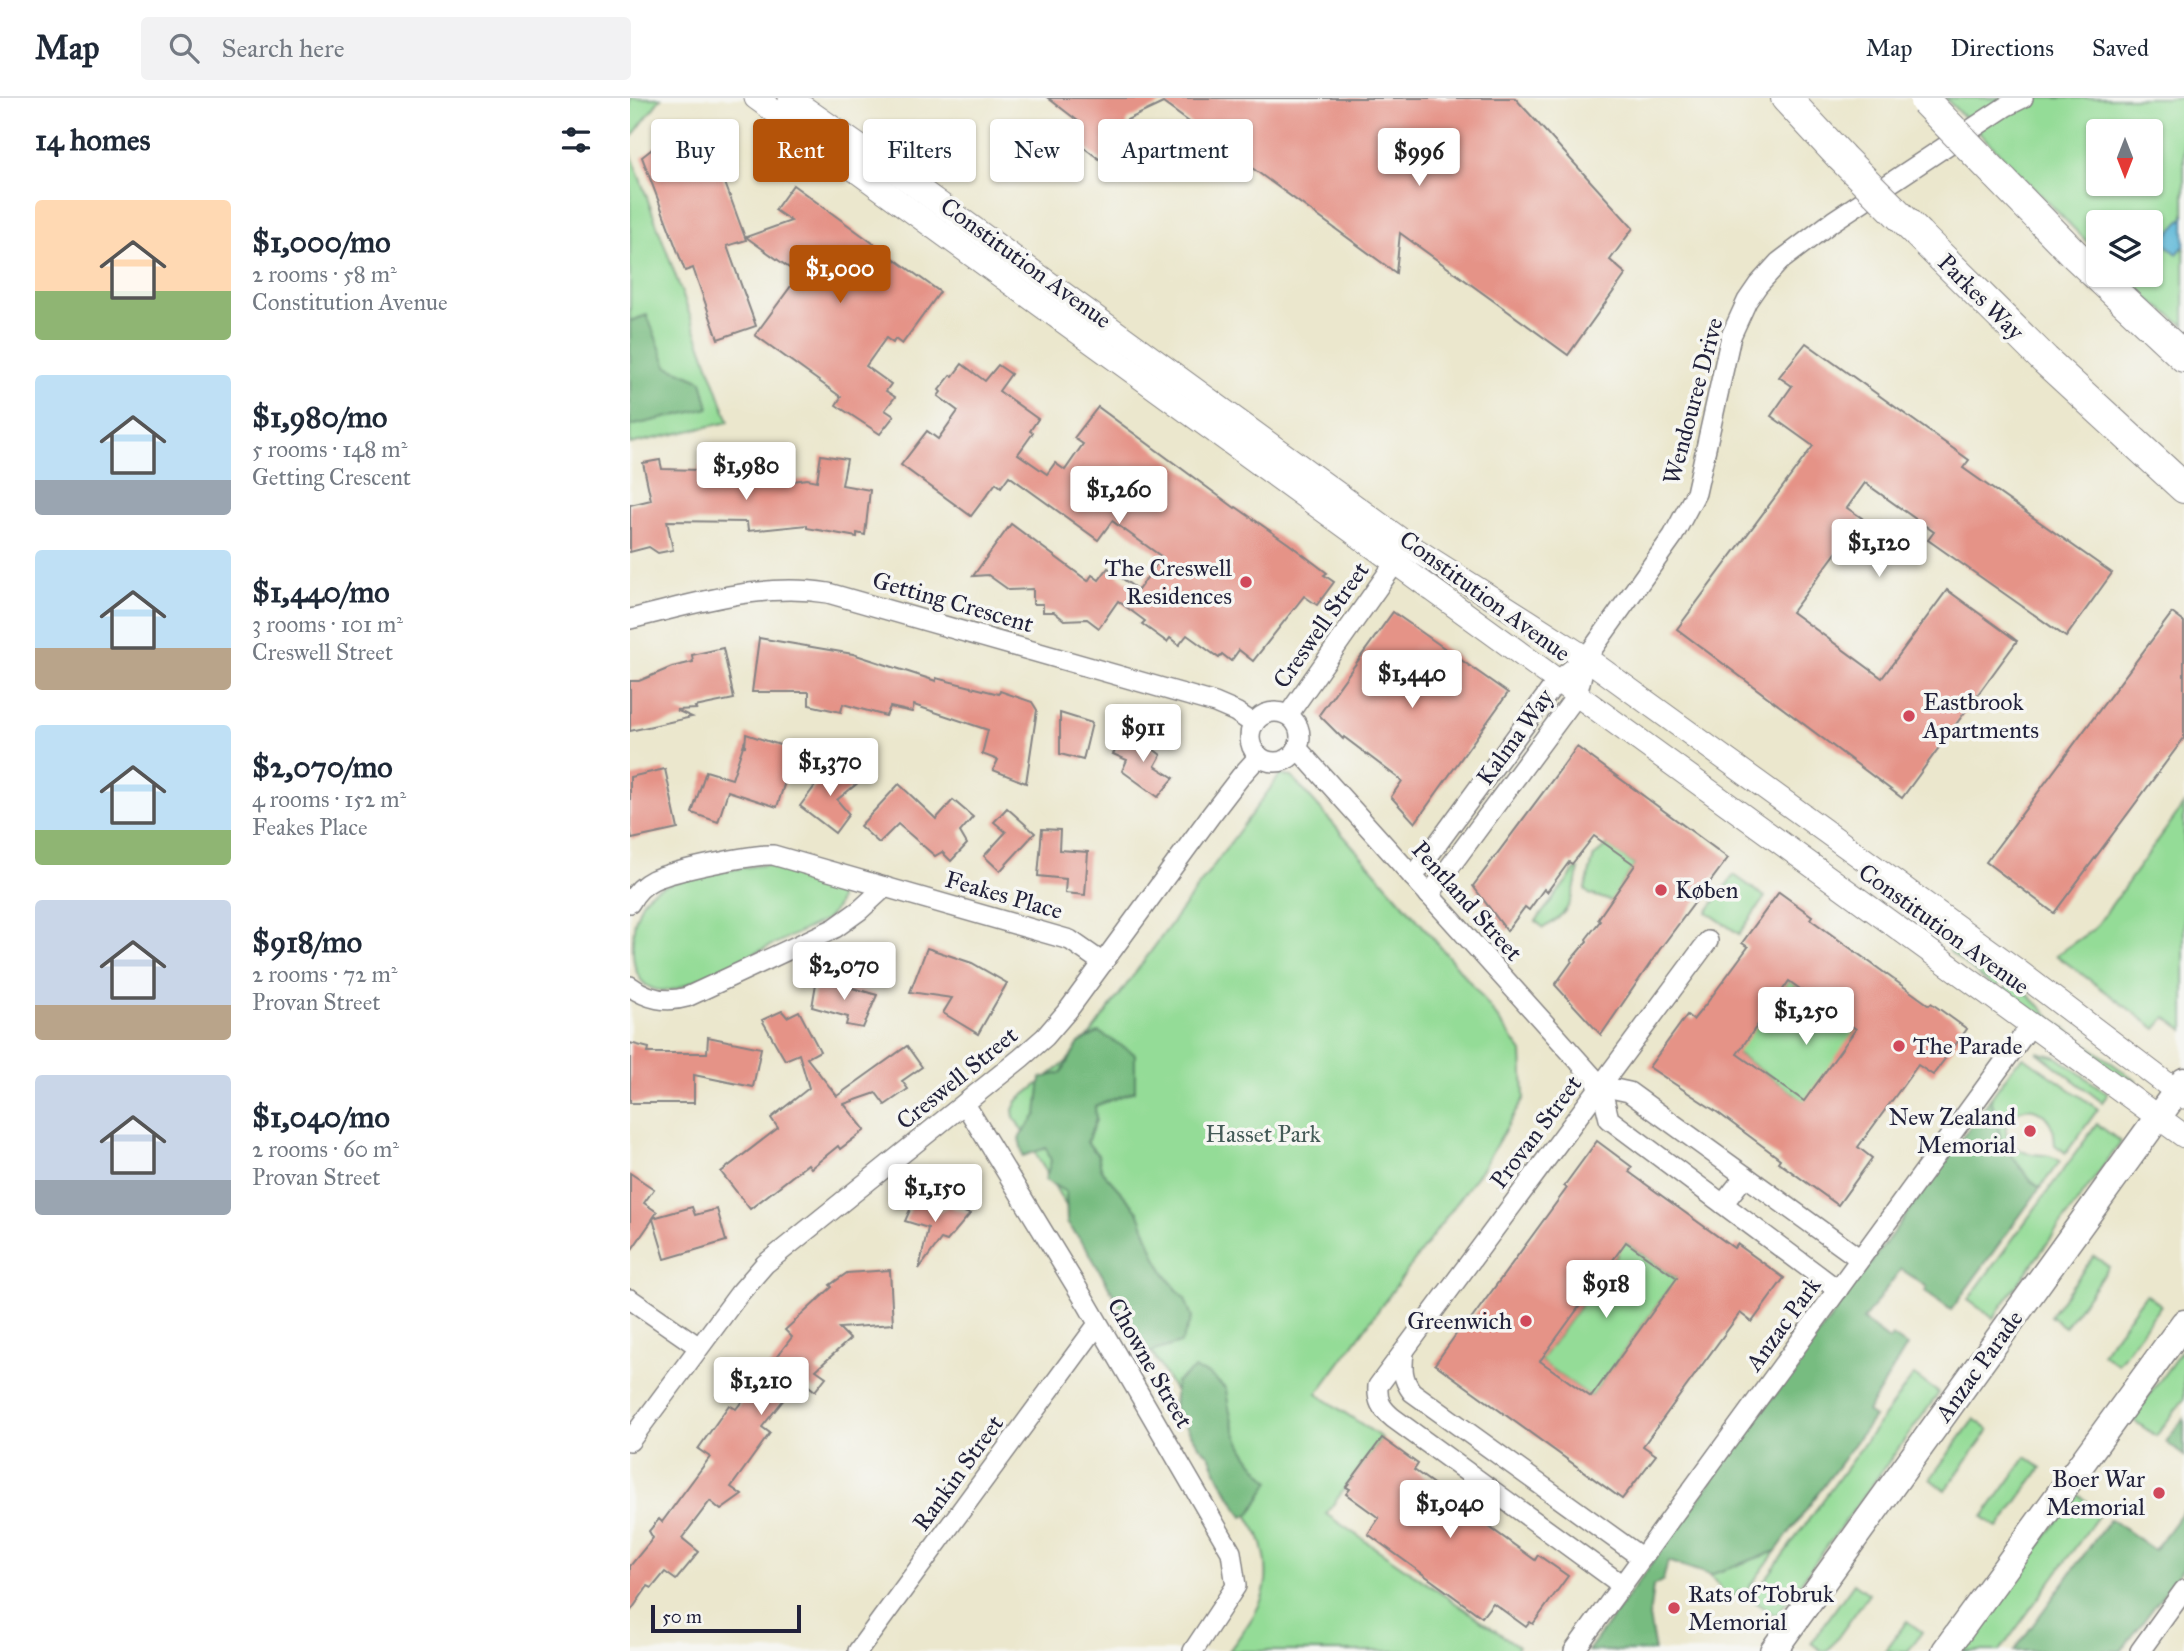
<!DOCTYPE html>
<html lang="en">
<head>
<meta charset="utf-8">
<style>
	body { margin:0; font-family:"IM FELL Great Primer",serif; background:#f2f2f3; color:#1f2937; height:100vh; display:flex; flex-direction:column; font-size:26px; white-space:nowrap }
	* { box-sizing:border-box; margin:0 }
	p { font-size:23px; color:#747a83 }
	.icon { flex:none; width:38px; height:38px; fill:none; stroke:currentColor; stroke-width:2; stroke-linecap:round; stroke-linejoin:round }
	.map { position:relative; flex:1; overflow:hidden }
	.details { display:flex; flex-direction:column; background:#fff; width:630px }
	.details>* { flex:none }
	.top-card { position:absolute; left:21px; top:21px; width:665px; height:63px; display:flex; gap:14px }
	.needle { width:46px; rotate:180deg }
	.controls { position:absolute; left:1456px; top:21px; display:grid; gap:14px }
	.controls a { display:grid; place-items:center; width:77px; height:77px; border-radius:7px; background:#fff; box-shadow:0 2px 5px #0004; font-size:35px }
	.scale { position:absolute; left:21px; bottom:18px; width:150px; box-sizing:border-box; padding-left:7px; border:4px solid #22223b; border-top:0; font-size:19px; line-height:24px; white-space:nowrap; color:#22223b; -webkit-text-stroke:5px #f6f6f2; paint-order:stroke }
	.price { position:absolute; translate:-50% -60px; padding:0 16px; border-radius:7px; background:#fff; color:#222; font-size:23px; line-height:46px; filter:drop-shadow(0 2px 4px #0008) }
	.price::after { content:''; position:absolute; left:50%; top:42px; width:21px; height:16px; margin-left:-10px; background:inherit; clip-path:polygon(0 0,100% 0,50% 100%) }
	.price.current { background:#b45309; color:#fff }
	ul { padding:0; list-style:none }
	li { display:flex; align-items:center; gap:21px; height:175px; padding:0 35px }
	li span { display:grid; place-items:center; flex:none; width:196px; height:140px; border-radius:7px; color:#555 }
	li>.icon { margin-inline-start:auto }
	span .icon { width:84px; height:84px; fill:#fffc; stroke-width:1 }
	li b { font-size:30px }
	h2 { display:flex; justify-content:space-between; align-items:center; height:84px; padding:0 35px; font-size:30px }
	.tag { padding:0 24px; border-radius:7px; background:#fff; box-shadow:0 2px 5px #0004; font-size:24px; line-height:63px }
	.tag.current { background:#b45309; color:#fff }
	header { display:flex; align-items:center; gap:42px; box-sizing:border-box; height:98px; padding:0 35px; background:#fff; border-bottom:2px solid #e0e1e3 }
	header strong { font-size:33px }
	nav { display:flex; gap:38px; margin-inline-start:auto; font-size:24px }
	.search { width:490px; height:63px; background:#f2f2f3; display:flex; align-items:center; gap:18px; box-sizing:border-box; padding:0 24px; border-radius:7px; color:#747a83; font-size:26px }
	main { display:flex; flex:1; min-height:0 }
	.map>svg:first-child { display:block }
</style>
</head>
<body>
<header>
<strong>Map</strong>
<div class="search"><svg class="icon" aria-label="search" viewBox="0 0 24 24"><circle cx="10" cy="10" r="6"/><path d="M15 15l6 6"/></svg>Search here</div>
<nav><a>Map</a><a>Directions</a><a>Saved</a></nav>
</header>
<main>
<section class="details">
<h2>14 homes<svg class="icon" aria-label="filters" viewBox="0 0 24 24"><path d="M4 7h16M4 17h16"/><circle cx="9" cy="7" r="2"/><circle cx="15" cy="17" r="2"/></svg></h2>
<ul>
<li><span style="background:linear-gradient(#ffd9b3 65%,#8fb573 0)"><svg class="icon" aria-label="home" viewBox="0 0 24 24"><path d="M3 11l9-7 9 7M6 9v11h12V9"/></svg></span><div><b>$1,000/mo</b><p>2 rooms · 58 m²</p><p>Constitution Avenue</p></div></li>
<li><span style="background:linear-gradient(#bfe0f5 75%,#9aa5b1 0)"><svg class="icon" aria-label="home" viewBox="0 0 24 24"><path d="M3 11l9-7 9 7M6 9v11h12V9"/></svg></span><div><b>$1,980/mo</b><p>5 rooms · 148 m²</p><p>Getting Crescent</p></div></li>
<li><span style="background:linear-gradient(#bfe0f5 70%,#b9a48a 0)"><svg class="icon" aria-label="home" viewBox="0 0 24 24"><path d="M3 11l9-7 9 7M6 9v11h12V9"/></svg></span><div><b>$1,440/mo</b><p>3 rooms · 101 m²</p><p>Creswell Street</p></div></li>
<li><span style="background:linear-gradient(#bfe0f5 75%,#8fb573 0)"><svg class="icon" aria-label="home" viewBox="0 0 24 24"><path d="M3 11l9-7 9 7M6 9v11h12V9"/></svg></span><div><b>$2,070/mo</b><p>4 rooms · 152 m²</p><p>Feakes Place</p></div></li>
<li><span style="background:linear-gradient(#c9d6e8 75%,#b9a48a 0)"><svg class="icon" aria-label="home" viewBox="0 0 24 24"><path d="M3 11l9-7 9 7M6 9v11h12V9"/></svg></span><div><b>$918/mo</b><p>2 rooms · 72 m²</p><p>Provan Street</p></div></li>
<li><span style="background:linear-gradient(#c9d6e8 75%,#9aa5b1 0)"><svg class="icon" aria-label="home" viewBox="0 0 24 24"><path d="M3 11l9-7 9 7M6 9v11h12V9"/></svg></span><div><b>$1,040/mo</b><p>2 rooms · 60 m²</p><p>Provan Street</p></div></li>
</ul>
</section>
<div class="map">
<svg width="1554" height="1553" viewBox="0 0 1554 1553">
	<rect width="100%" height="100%" fill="#f6f6f2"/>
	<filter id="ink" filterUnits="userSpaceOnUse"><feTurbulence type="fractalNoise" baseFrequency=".0143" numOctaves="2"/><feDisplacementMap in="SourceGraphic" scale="14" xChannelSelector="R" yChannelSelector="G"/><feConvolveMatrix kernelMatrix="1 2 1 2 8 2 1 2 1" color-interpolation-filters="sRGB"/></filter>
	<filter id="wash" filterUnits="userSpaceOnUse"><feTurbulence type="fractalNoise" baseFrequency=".00686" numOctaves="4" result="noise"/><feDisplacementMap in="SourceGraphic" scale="28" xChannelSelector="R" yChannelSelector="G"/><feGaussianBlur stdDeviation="1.57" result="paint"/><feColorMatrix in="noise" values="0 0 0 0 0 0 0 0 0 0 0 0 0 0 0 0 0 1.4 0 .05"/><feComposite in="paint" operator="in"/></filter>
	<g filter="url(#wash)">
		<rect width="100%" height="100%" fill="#ebe7cd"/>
		<g fill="#94dc97" stroke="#5b7f69" stroke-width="2" fill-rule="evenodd">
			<polygon points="0,0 31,0 0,41"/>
			<path d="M 1315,0 L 1554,0 L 1554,227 L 1501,189 L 1489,177 L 1521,177 L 1521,124 L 1468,124 L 1468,155 ZM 1468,33 L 1521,33 L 1521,86 L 1468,86 Z"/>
			<polygon points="0,53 99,324 0,346"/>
			<path d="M 650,677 L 662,679 L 792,827 L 850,896 L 892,954 L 894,1000 L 853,1069 L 687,1296 L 752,1340 L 696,1416 L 888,1548 L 885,1553 L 599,1553 C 629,1512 648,1489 629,1437 L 384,1019 L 383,1012 L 387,1003 L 435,965 L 456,942 Z"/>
			<polygon points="1554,706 1554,932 1536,919 1526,931 1426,857 1465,830"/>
			<polygon points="978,747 1005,767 981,803 959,796 955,791 964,758"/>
			<path d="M 146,766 L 200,783 C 216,796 208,812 194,823 L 47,891 C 0,901 0,857 5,823 C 9,812 11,802 20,795 C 37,781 123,767 146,766 Z"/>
			<path d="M 946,771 L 949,771 C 942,801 942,815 913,830 L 906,823 Z"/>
			<polygon points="1104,777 1135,799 1109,836 1077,814"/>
			<polygon points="1323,845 1329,845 1375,876 1366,891 1320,854 1319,850"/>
			<polygon points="1382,881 1425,923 1506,983 1501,990 1372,895"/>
			<polygon points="1159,883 1233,936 1180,1008 1098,949"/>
			<polygon points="1407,954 1427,959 1478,996 1472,1004"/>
			<path d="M 1394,959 L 1468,1011 L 1436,1055 L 1425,1047 C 1424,1042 1425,1037 1423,1031 C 1406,987 1355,1024 1385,1049 C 1402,1062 1413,1051 1430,1063 L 1410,1090 L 1401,1083 L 1372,1045 L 1361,1000 L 1386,965 Z"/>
			<polygon points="1467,1026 1491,1044 1363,1220 1338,1202"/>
			<polygon points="982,1134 1051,1184 1039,1191 961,1299 910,1263 988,1156"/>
			<polygon points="1464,1158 1479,1169 1435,1229 1420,1218"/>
			<polygon points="1516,1196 1531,1207 1488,1266 1472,1256"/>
			<polygon points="1554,1249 1554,1301 1526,1338 1502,1321"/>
			<polygon points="1284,1277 1309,1295 1146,1518 1121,1501"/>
			<polygon points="1344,1321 1359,1332 1315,1392 1300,1381"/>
			<polygon points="1396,1359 1411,1370 1368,1430 1353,1419"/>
			<polygon points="1447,1396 1471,1414 1370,1553 1333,1553"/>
			<polygon points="1146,1453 1114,1496 1109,1492 1102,1501 1094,1495 1080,1477"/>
			<polygon points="1224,1485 1239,1496 1198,1553 1192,1553 1181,1545"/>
			<polygon points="1277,1523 1292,1534 1278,1553 1255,1553"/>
		</g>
		<g fill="#77bc80" stroke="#4c6f5e" stroke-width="2">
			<polygon points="17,217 37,268 72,283 79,310 0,328 0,223"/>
			<polygon points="469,934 505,956 505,993 465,1008 466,1022 457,1044 468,1057 472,1073 508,1113 527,1162 539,1182 555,1201 562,1219 551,1245 518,1255 506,1244 490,1208 456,1149 437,1125 436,1094 415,1082 421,1063 416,1050 393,1058 389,1040 407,1016 411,980 431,975 449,945"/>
			<polygon points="1361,1000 1372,1045 1401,1083 1410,1090 1321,1212 1295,1193 1297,1189 1271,1171 1233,1222 1259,1242 1262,1238 1277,1248 1237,1314 1244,1319 1146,1453 1080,1477 1038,1463 1033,1482 1023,1488 1019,1519 1025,1553 958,1553"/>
			<path d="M 564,1271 L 579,1276 L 596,1291 C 601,1332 611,1355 640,1383 L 621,1415 L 613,1419 L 590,1381 L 579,1357 L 569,1348 L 544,1310 L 546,1284 Z"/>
			<polygon points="1554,1320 1554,1358 1536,1344"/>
			<polygon points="1554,1412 1554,1469 1491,1553 1384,1553 1480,1421 1524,1452"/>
		</g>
		<polygon fill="#59b6d7" stroke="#3e6c89" stroke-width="2" points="1554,119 1554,148 1547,156 1532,143"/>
		<g id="blocks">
			<g fill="#e59387" fill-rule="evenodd">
				<polygon points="418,0 885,0 1003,130 980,162 996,176 938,257 770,135 766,175 533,5 497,22 496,81 429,31 448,23"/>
				<polygon points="73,25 116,142 97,148 126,228 88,241 63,170 55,173 12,59 40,37"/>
				<polygon points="163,87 310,194 272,246 265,241 263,245 256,240 236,268 261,286 256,293 265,299 255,312 264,318 250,336 206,307 211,299 125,237 169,177 116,139 161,123 145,112"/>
				<polygon points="1176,245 1339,362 1333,370 1482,475 1436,539 1298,442 1304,434 1235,385 1217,410 1232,420 1162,514 1252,580 1317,492 1387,543 1272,700 1047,531 1183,348 1141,318 1162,288 1149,279"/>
				<polygon points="332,266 355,283 368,267 381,276 369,293 408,321 400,333 403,335 388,356 417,376 425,365 435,372 453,346 444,340 468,309 605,410 606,409 659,446 697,475 694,477 704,484 687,507 674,498 623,563 609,552 601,563 592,556 589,560 557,537 549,547 540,540 537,544 512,526 515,523 488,503 469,530 457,521 434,522 424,514 413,514 413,506 403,506 403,491 379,492 358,477 343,478 381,426 458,483 462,477 469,482 478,470 508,492 532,459 482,423 468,442 379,378 371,389 366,385 341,418 271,367 297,333 308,341 328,313 308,298 311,294 309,292 321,277 323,278"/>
				<polygon points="191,357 217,361 212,387 240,392 235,437 227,435 227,439 177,430 177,427 118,433 117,424 37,423 43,452 28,455 19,449 0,454 0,407 21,402 13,365 30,362 32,371 68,372 69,367 109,368 109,365 125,363 129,388 177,381 187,383"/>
				<polygon points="763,514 878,595 785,725 761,699 772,683 714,639 713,641 689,617"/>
				<polygon points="1542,515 1554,524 1554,640 1424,815 1356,764"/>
				<polygon points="129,540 223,556 306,583 306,580 369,596 370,593 402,604 407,612 396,685 363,672 368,662 352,656 358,632 284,607 282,614 260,609 256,618 213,606 211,614 179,607 179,594 122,594"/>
				<polygon points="93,550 104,601 65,609 66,611 46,612 62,619 0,633 0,583 9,583 42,569 63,564 62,557"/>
				<polygon points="430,615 462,625 453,662 430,656"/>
				<polygon points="499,633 531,657 525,668 544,680 528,699 492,673 497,662 483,656"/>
				<polygon points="116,636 165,652 147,709 98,693 88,724 62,715 76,673 102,681 114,645 115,649"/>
				<polygon points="947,649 1098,760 1030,851 971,937 925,887 942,863 941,862 957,843 956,841 970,823 968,821 1005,767 964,738 942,766 939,764 917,794 914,791 899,812 895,809 877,833 843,788"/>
				<polygon points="203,664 229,684 207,702 219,716 205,735 170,708"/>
				<polygon points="35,671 48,731 2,741 0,730 0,679"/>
				<polygon points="269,686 306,721 323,702 343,719 330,734 337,746 321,763 312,754 305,758 268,726 249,745 230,728"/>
				<polygon points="377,710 405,735 370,773 354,758 376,734 364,724"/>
				<polygon points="412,731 430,732 429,752 458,754 455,797 435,795 436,781 408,778"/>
				<path d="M 1149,794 L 1182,818 L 1180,821 L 1299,907 L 1301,905 L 1337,931 L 1303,977 L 1288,967 L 1228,1049 L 1242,1060 L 1208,1107 L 1148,1064 L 1150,1061 L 1087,1014 L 1019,969 L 1057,917 L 1063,922 L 1077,905 L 1118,849 L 1112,845 ZM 1159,883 L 1226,931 L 1174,1003 L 1107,956 Z"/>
				<polygon points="297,850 342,865 377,885 348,936 313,915 322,900 280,894"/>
				<polygon points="187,880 247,897 233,930 216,927 218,919 182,909"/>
				<polygon points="152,913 157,919 169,913 190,953 177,960 207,998 277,948 292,969 272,983 278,991 255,1007 246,995 214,1006 235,1032 210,1051 208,1048 181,1070 178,1066 120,1111 91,1074 148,1030 141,1020 179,990 169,956 155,962 132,922"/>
				<polygon points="78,939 131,950 123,989 64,977 64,1005 0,1005 0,945 19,950 18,955 77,955"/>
				<path d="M 967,1043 L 1002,1069 L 999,1074 L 1104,1150 L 1107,1146 L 1154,1180 L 1122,1224 L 1110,1215 L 1013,1348 L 1026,1357 L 992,1401 L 805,1266 L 837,1221 L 840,1223 L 937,1090 L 934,1088 ZM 996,1144 L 1047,1180 L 961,1299 L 910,1263 Z"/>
				<polygon points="0,1075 24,1091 14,1105 27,1114 23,1120 62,1109 65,1117 87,1111 96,1143 35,1161 23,1121 0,1154"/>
				<polygon points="287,1096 304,1118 318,1108 340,1116 317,1143 311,1141 289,1171 298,1130 275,1123"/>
				<polygon points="260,1172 263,1226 209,1230 220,1241 186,1272 196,1279 185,1293 170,1281 132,1329 140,1335 101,1389 112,1397 91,1412 80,1403 52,1440 69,1454 46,1482 35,1474 22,1490 18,1488 0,1514 0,1468 23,1440 19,1433 29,1421 32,1424 80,1359 68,1351 99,1307 106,1311 162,1239 155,1232 202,1189 200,1187 217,1175"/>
				<polygon points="752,1340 788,1366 784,1372 830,1405 834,1400 856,1416 851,1423 905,1462 908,1457 938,1478 903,1526 900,1524 896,1529 863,1505 852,1519 738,1436 749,1420 716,1396 720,1391 716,1389"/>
			</g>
		</g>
	</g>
	<g filter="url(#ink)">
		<use href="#blocks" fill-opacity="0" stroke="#868484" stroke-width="2"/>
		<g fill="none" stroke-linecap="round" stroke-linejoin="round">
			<g stroke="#868484" stroke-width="22">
				<g id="minor">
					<path d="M 0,521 C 65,506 130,484 198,495 L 585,605 L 606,614 L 624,626"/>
					<circle cx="645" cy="639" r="25"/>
					<polyline points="658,617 765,465"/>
					<polyline points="668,651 971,988 979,1021 1208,1192"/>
					<polyline points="783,779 927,583 956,560 1043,438 1066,395 1101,238 1117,203 1128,187 1149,164 1203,123 1375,9 1393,0"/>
					<polyline points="799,797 947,597 956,560"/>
					<path d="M 0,805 C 5,795 13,787 23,782 C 42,773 122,756 143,757 L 440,842 L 473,865"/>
					<path d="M 0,888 C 17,901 37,905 57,899 L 205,830 L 230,812 L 255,789"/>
					<polyline points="971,988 999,994 1230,1161"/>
					<polyline points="335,1006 457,1206 601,1454 606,1488 563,1553"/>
					<polyline points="1093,1106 1115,1078"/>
					<polyline points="0,1201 69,1249"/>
					<path d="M 774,1254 C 772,1270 772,1281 782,1294 L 1012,1460"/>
					<polyline points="0,1343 109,1196 135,1166 391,960 415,939 439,911 581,717 611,678 629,658"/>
					<path d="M 992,1487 L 763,1320 C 751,1310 747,1303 748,1288 L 1078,843"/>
					<polyline points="228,1553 468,1226"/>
					<polyline points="944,1553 1401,927"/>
					<polyline points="1510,1553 1554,1492"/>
				</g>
			</g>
			<g stroke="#868484" stroke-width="25">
				<g id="tertiary">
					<polyline points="126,0 1554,1038"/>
					<polyline points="160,0 276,81 777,446 956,560 1384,870 1554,999"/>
				</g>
			</g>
			<g stroke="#868484" stroke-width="29">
				<g id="secondary">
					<polyline points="1143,1553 1554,983"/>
					<polyline points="1315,1553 1554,1225"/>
				</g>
			</g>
			<g stroke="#868484" stroke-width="32">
				<g id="primary">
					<polyline points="1156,0 1211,59"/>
					<polyline points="1366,76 1444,156 1554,259"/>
					<polyline points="1288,136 1415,262 1554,390"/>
				</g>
			</g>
			<use href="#minor" stroke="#fff" stroke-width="19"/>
			<use href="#tertiary" stroke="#fff" stroke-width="23"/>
			<use href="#secondary" stroke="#fff" stroke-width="26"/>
			<use href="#primary" stroke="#fff" stroke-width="30"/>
			<g stroke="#868484" stroke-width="32" stroke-linecap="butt">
				<g id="primary-bridge">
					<polyline points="1295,3 1366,76"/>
					<polyline points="1211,59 1288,136"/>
				</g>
			</g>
			<use href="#primary-bridge" stroke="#fff" stroke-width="30"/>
		</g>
	</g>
	<g fill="#d1495b" stroke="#f6f6f2" stroke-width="2.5">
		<circle cx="616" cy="484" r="7"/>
		<circle cx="1279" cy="618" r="7"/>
		<circle cx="1031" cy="792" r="7"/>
		<circle cx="1269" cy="948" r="7"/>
		<circle cx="1400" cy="1033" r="7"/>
		<circle cx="896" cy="1223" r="7"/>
		<circle cx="1529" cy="1395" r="7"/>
		<circle cx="1044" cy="1510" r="7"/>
	</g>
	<g text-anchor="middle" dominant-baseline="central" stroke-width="7" stroke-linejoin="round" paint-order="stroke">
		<g font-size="24" fill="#22223b" stroke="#f6f6f2">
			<text transform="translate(396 165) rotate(36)">Constitution Avenue</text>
			<text transform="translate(1351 199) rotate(45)">Parkes Way</text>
			<text transform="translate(1063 303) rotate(-75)">Wendouree Drive</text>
			<text transform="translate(855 498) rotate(36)">Constitution Avenue</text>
			<text transform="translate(323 504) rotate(16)">Getting Crescent</text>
			<text transform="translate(691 527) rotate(-55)">Creswell Street</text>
			<text transform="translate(885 639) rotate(-54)">Kalma Way</text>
			<text transform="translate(374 797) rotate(16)">Feakes Place</text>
			<text transform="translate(837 803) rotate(48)">Pentland Street</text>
			<text transform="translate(1314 831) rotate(36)">Constitution Avenue</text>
			<text transform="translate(327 980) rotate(-39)">Creswell Street</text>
			<text transform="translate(906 1034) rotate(-53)">Provan Street</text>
			<text transform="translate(1153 1226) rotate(-54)">Anzac Park</text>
			<text transform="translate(520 1265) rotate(60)">Chowne Street</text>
			<text transform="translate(1349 1268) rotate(-54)">Anzac Parade</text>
			<text transform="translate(328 1375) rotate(-54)">Rankin Street</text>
		</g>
		<g font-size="24" fill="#22223b" stroke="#f6f6f2" text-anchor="end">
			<text x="602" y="470">The Creswell<tspan x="602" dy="28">Residences</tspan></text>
			<text x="1293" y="604" text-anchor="start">Eastbrook<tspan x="1293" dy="28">Apartments</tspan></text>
			<text x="1045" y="792" text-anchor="start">Køben</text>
			<text x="1283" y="948" text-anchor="start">The Parade</text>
			<text x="1386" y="1019">New Zealand<tspan x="1386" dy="28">Memorial</tspan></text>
			<text x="882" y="1223">Greenwich</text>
			<text x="1515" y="1381">Boer War<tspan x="1515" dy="28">Memorial</tspan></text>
			<text x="1058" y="1496" text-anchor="start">Rats of Tobruk<tspan x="1058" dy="28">Memorial</tspan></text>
		</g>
		<g font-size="24" fill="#445a57" stroke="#f6f6f2">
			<text x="633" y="1036">Hasset Park</text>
		</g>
	</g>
</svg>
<div class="controls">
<a><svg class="needle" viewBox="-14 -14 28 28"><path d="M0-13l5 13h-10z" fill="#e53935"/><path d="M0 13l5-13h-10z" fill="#747a83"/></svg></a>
<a><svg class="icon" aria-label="layers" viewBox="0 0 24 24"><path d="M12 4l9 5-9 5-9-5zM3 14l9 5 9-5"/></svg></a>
</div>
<div class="scale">50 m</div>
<b class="price" style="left:789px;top:90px">$996</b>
<b class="price current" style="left:210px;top:207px">$1,000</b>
<b class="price" style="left:116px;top:404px">$1,980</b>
<b class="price" style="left:489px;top:428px">$1,260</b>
<b class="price" style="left:1249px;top:481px">$1,120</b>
<b class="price" style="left:782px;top:612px">$1,440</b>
<b class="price" style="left:513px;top:666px">$911</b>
<b class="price" style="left:200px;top:700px">$1,370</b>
<b class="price" style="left:214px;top:904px">$2,070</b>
<b class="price" style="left:1176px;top:949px">$1,250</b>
<b class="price" style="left:305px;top:1126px">$1,150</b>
<b class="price" style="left:976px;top:1222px">$918</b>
<b class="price" style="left:131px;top:1319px">$1,210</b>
<b class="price" style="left:820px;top:1442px">$1,040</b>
<div class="top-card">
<a class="tag">Buy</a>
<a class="tag current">Rent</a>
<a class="tag">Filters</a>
<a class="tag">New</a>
<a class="tag">Apartment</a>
</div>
</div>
</main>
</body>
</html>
